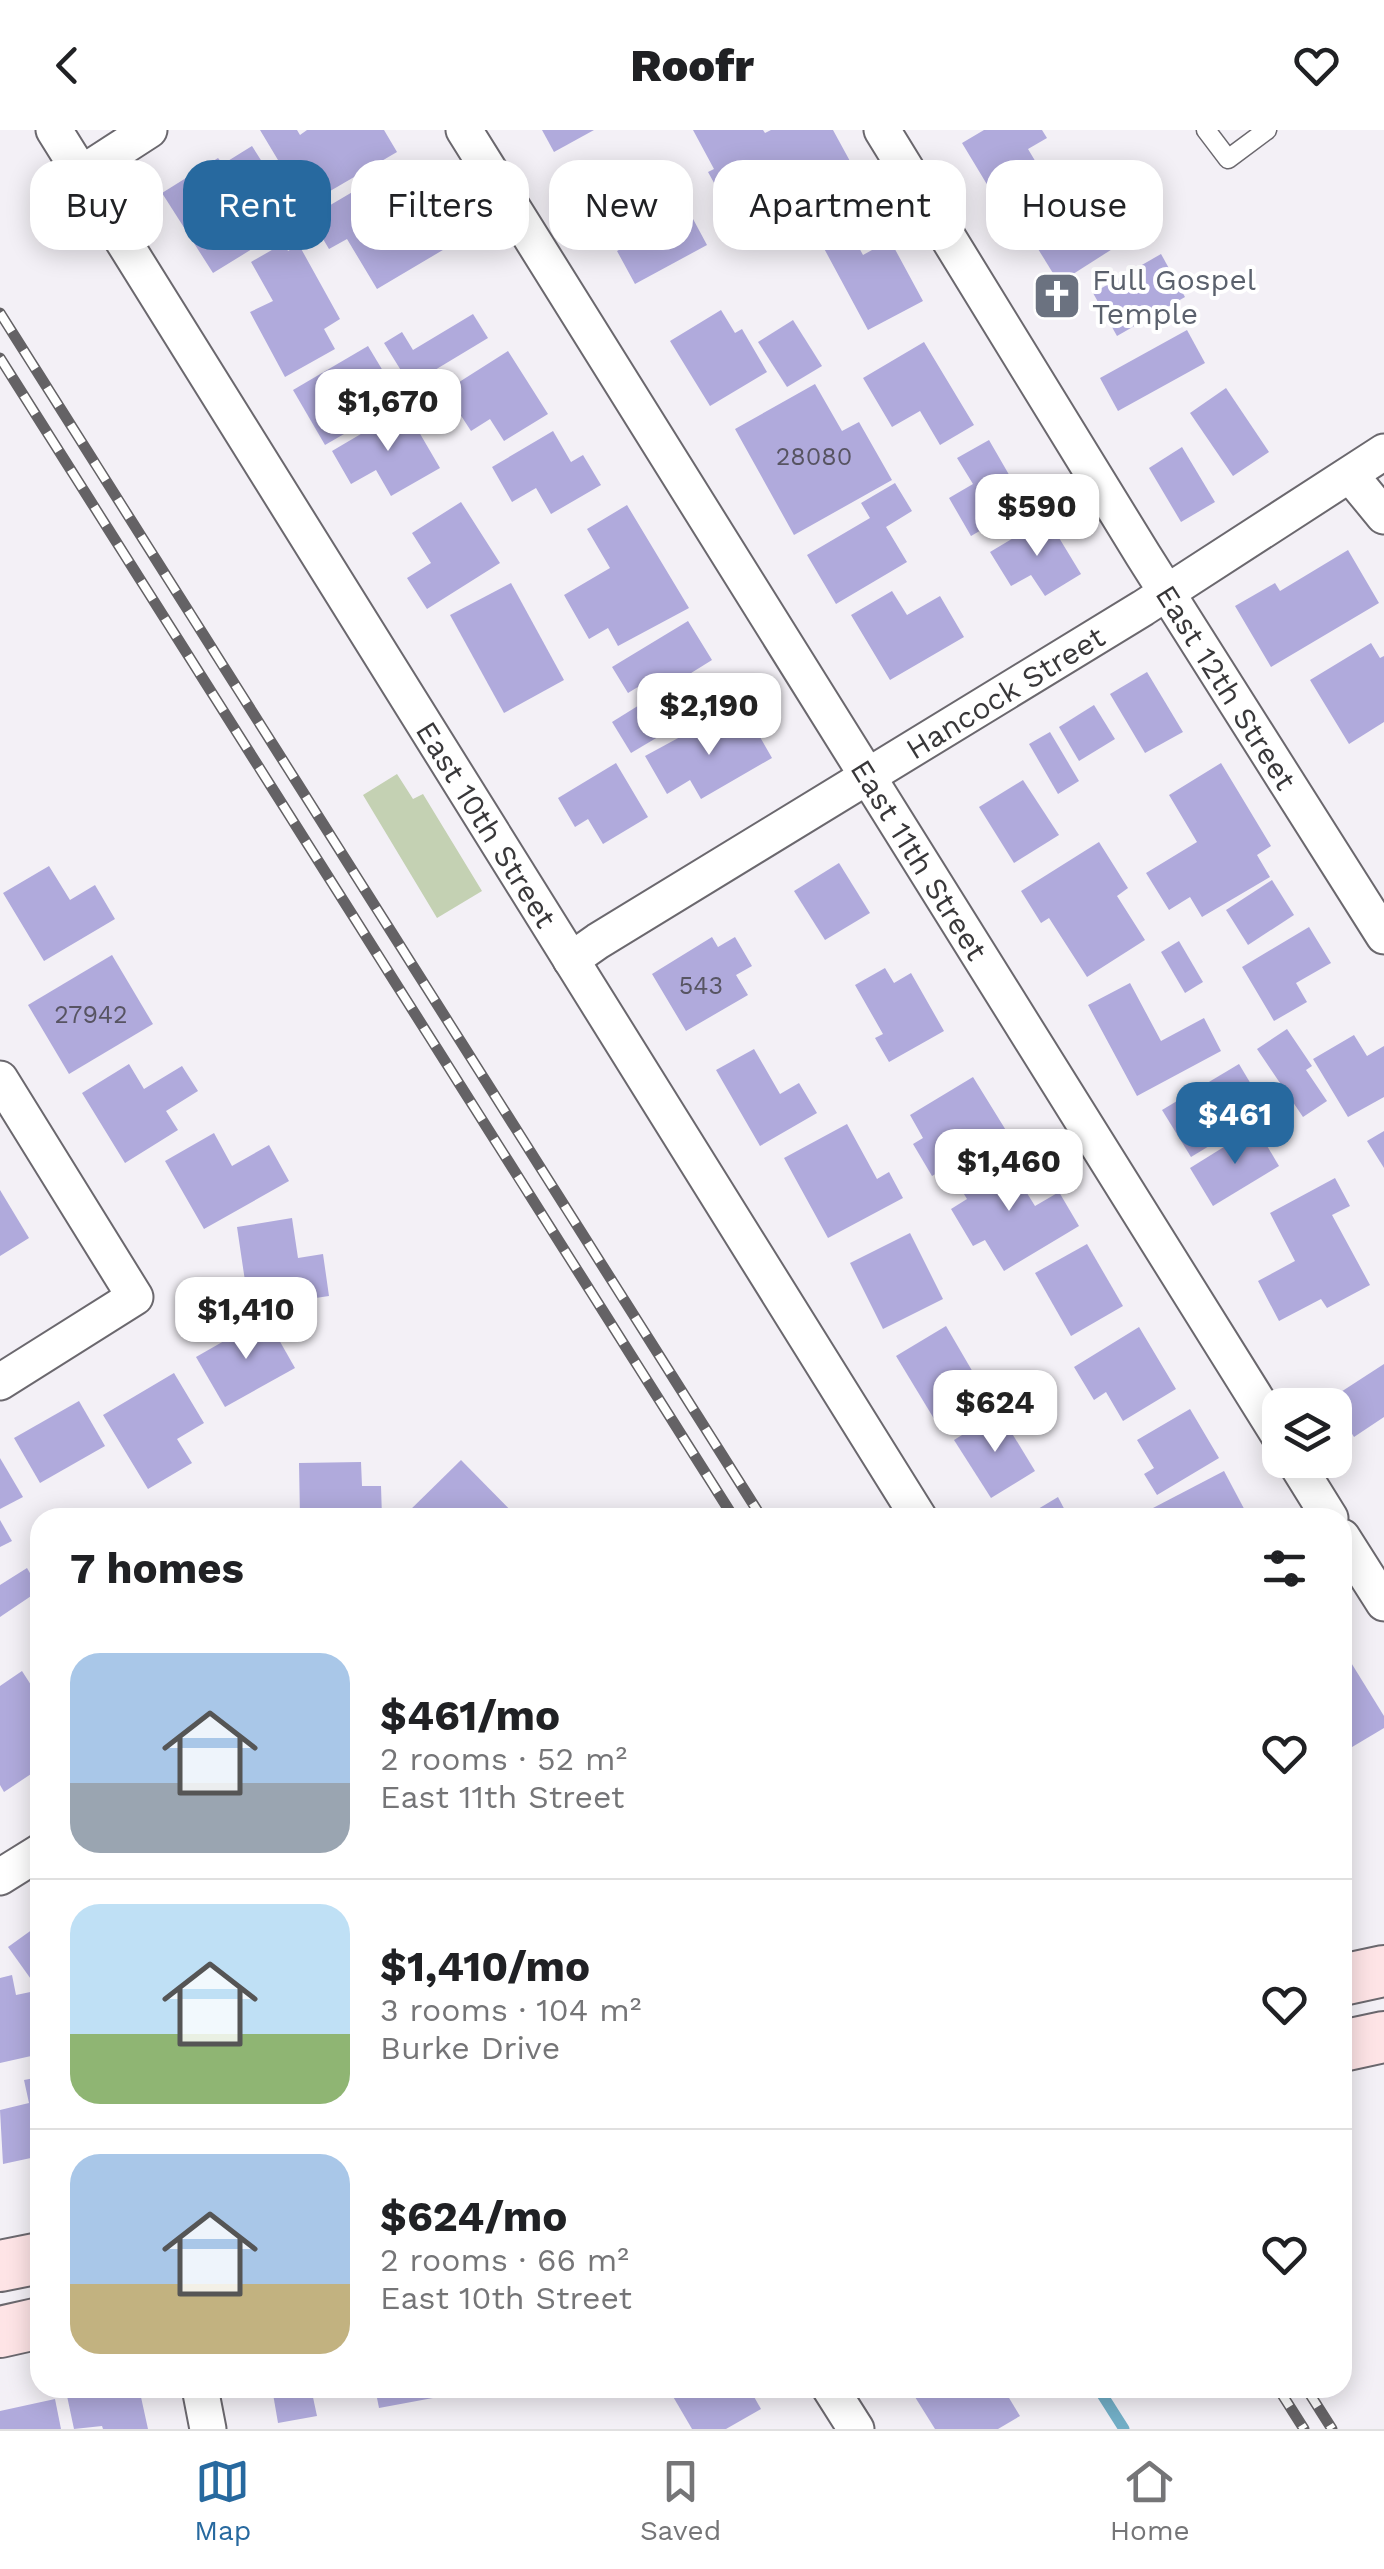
<!DOCTYPE html>
<html lang="en">
<head>
<meta charset="utf-8">
<style>
	body { margin:0; font-family:"Work Sans",sans-serif; background:#f2f2f2; color:#202124; height:100vh; display:flex; flex-direction:column; font-size:38px; white-space:nowrap }
	* { box-sizing:border-box; margin:0 }
	p { font-size:32px; color:#757577 }
	.icon { flex:none; width:55px; height:55px; fill:none; stroke:currentColor; stroke-width:2; stroke-linecap:round; stroke-linejoin:round }
	.map { position:relative; flex:1; overflow:hidden }
	.panel { position:absolute; left:30px; top:1378px; width:1322px; height:890px; display:flex; flex-direction:column; background:#fff; border-radius:30px; box-shadow:0 5px 25px #0003 }
	.panel>* { flex:none }
	.guide { position:absolute; left:30px; top:30px; width:1325px; height:90px; display:flex; gap:20px }
	.buttons { position:absolute; left:1262px; top:1258px; display:grid; gap:20px }
	.buttons a { display:grid; place-items:center; width:90px; height:90px; border-radius:20px; background:#fff; box-shadow:0 5px 25px #0003; font-size:50px }
	.price { position:absolute; translate:-50% -85px; padding:0 22px; border-radius:20px; background:#fff; color:#222; font-size:32px; line-height:65px; filter:drop-shadow(0 2px 5px #0008) }
	.price::after { content:''; position:absolute; left:50%; top:60px; width:30px; height:22px; margin-left:-15px; background:inherit; clip-path:polygon(0 0,100% 0,50% 100%) }
	.price.selected { background:#27699f; color:#fff }
	ul { padding:0; list-style:none }
	li { display:flex; align-items:center; gap:30px; height:250px; padding:0 40px }
	li+li { border-top:2px solid #e0e0e0 }
	li span { display:grid; place-items:center; flex:none; width:280px; height:200px; border-radius:30px; color:#555 }
	li>.icon { margin-inline-start:auto }
	span .icon { width:120px; height:120px; fill:#fffc; stroke-width:1 }
	li b { font-size:42px }
	h2 { display:flex; justify-content:space-between; align-items:center; height:120px; padding:0 40px; font-size:42px }
	.pill { padding:0 35px; border-radius:30px; background:#fff; box-shadow:0 5px 25px #0003; font-size:35px; line-height:90px }
	.pill.selected { background:#27699f; color:#fff }
	header { display:flex; justify-content:space-between; align-items:center; height:130px; padding:0 40px; background:#fff; font-size:45px; font-weight:800 }
	.tabs { display:flex; justify-content:space-around; align-items:center; height:140px; border-top:2px solid #e0e0e0; background:#fff; font-size:28px; color:#757577 }
	.tabs a { display:grid; justify-items:center; gap:5px }
	.tabs .selected { color:#27699f }
	.map>svg:first-child { display:block }
</style>
</head>
<body>
<header><svg class="icon" aria-label="back" viewBox="0 0 24 24"><path d="M15 5l-7 7 7 7"/></svg>Roofr<svg class="icon" aria-label="heart" viewBox="0 0 24 24"><path d="M12 20l-8-8c-3-5 5-10 8-4 3-6 11-1 8 4z"/></svg></header>
<div class="map">
<svg width="1384" height="2299" viewBox="0 0 1384 2299">
	<rect width="100%" height="100%" fill="#f3f0f6"/>
	<polygon fill="#c4d1b3" points="397,644 413,669 423,664 482,761 437,788 363,665"/>
	<g fill="none" stroke-linecap="round" stroke-linejoin="round">
		<polyline stroke="#72aec6" stroke-width="11" points="1098,2258 1124,2299"/>
	</g>
	<g fill="#b0aadc">
		<polygon points="260,0 297,0 300,5 307,0 384,0 397,22 325,64 316,48 296,60"/>
		<polygon points="542,0 594,0 554,22"/>
		<polygon points="693,0 763,0 765,3 771,0 833,0 863,55 749,116 708,42 714,39"/>
		<polygon points="984,0 1042,0 1047,8 1028,19 1046,49 1000,76 962,13"/>
		<polygon points="252,16 280,60 238,87 257,116 213,143 162,63 218,28 223,34"/>
		<polygon points="400,34 429,83 433,80 453,114 377,159 347,109 329,119 310,87"/>
		<polygon points="678,61 707,115 635,154 617,121 659,99 647,78"/>
		<polygon points="1103,70 1128,109 1059,153 1035,114"/>
		<polygon points="840,83 863,125 890,110 923,171 868,200 813,98"/>
		<polygon points="284,113 288,121 299,115 340,189 324,199 335,219 285,247 250,182 273,171 251,132"/>
		<polygon points="1161,124 1185,167 1117,206 1093,163"/>
		<polygon points="721,180 735,203 742,199 767,242 710,276 670,211"/>
		<polygon points="473,184 488,208 410,255 384,213 402,202 413,220"/>
		<polygon points="793,190 822,236 787,257 758,212"/>
		<polygon points="1187,200 1205,233 1118,281 1100,248"/>
		<polygon points="924,212 974,295 940,315 920,281 892,297 863,248"/>
		<polygon points="368,216 401,271 325,315 293,260"/>
		<polygon points="508,221 548,284 504,311 490,289 471,301 445,261"/>
		<polygon points="815,254 842,301 859,292 892,350 794,405 735,299"/>
		<polygon points="1226,258 1269,322 1233,346 1190,283"/>
		<polygon points="405,278 440,338 391,366 376,340 351,354 332,321"/>
		<polygon points="553,301 571,332 583,325 601,355 551,384 536,358 512,372 492,337"/>
		<polygon points="989,310 1026,374 971,406 949,368 973,354 957,328"/>
		<polygon points="1182,317 1215,372 1181,392 1149,338"/>
		<polygon points="895,353 912,381 886,397 907,432 836,474 807,425 870,388 861,373"/>
		<polygon points="461,372 500,433 427,479 407,448 431,433 412,403"/>
		<polygon points="627,375 689,478 618,516 608,498 589,509 564,465 610,438 587,399"/>
		<polygon points="1047,388 1081,444 1045,466 1031,445 1011,456 990,422"/>
		<polygon points="1348,420 1379,473 1271,537 1235,476 1275,453 1280,461"/>
		<polygon points="511,453 564,550 504,583 450,485"/>
		<polygon points="892,461 907,485 940,466 964,507 890,550 851,485"/>
		<polygon points="688,491 712,530 659,563 651,549 628,563 612,537"/>
		<polygon points="1371,513 1380,528 1384,526 1384,592 1349,614 1310,550"/>
		<polygon points="1147,542 1183,602 1145,623 1110,564"/>
		<polygon points="649,569 668,601 631,623 612,592"/>
		<polygon points="1094,575 1115,609 1079,631 1059,597"/>
		<polygon points="749,588 772,628 701,669 690,650 667,664 645,626 704,594 713,609"/>
		<polygon points="1050,602 1079,651 1058,664 1029,614"/>
		<polygon points="616,633 648,687 603,714 588,689 575,697 558,668"/>
		<polygon points="1221,633 1271,716 1257,725 1270,747 1202,787 1190,767 1169,780 1146,743 1197,712 1169,665"/>
		<polygon points="1023,650 1059,705 1014,733 979,677"/>
		<polygon points="1099,712 1128,758 1117,766 1145,810 1087,847 1049,788 1041,793 1021,761"/>
		<polygon points="839,733 870,783 825,810 794,761"/>
		<polygon points="49,736 70,770 95,755 115,789 44,831 3,763"/>
		<polygon points="1272,750 1294,785 1248,815 1226,780"/>
		<polygon points="1309,797 1331,833 1296,853 1307,872 1274,891 1242,837"/>
		<polygon points="712,807 718,817 735,807 752,836 736,845 748,865 686,901 652,844"/>
		<polygon points="1179,811 1203,852 1185,863 1161,822"/>
		<polygon points="112,825 153,894 69,944 28,875"/>
		<polygon points="885,838 894,853 911,843 944,901 889,932 875,908 883,904 855,855"/>
		<polygon points="1130,853 1161,911 1204,888 1221,921 1137,966 1088,875"/>
		<polygon points="1287,899 1312,936 1306,940 1327,971 1303,987 1257,919"/>
		<polygon points="1354,905 1367,926 1384,916 1384,967 1348,987 1313,929"/>
		<polygon points="754,919 780,964 799,953 817,983 760,1016 716,940"/>
		<polygon points="129,934 144,959 182,936 198,961 166,981 178,1000 125,1033 82,963"/>
		<polygon points="1239,934 1267,981 1191,1027 1162,980"/>
		<polygon points="973,947 1007,1002 932,1046 913,1014 923,1008 910,985"/>
		<polygon points="847,994 877,1049 889,1042 903,1068 828,1108 784,1028"/>
		<polygon points="1256,997 1279,1036 1213,1076 1190,1038"/>
		<polygon points="1384,1001 1384,1038 1367,1011"/>
		<polygon points="214,1003 232,1036 269,1015 289,1051 204,1099 165,1031"/>
		<polygon points="1002,1023 1035,1076 1059,1062 1079,1096 1004,1141 985,1110 973,1116 951,1079 967,1069 956,1051"/>
		<polygon points="1335,1048 1350,1076 1332,1085 1370,1155 1327,1178 1321,1169 1279,1191 1258,1151 1295,1131 1270,1083"/>
		<polygon points="0,1060 29,1108 0,1126"/>
		<polygon points="292,1088 298,1128 323,1124 329,1166 249,1178 237,1097"/>
		<polygon points="910,1103 943,1169 883,1199 850,1133"/>
		<polygon points="1087,1114 1123,1176 1071,1206 1035,1143"/>
		<polygon points="266,1187 295,1238 225,1277 196,1227"/>
		<polygon points="946,1196 988,1268 939,1297 896,1226"/>
		<polygon points="1139,1197 1176,1259 1123,1291 1106,1262 1094,1270 1074,1237"/>
		<polygon points="1384,1234 1384,1287 1354,1307 1330,1269"/>
		<polygon points="174,1243 204,1293 177,1309 192,1333 148,1359 103,1285"/>
		<polygon points="79,1271 105,1316 40,1353 14,1308"/>
		<polygon points="1190,1279 1219,1328 1157,1365 1144,1344 1154,1338 1137,1310"/>
		<polygon points="999,1282 1035,1341 991,1368 954,1310"/>
		<polygon points="0,1328 23,1367 0,1379"/>
		<polygon points="461,1330 518,1388 405,1385"/>
		<polygon points="361,1332 362,1356 381,1356 382,1388 300,1388 299,1333"/>
		<polygon points="1224,1341 1249,1388 1158,1388 1153,1378"/>
		<polygon points="1058,1367 1069,1388 1023,1388"/>
		<polygon points="0,1390 12,1411 0,1417"/>
		<polygon points="27,1438 40,1460 0,1487 0,1455"/>
		<polygon points="1342,1518 1384,1586 1384,1598 1342,1623"/>
		<polygon points="22,1541 40,1569 40,1638 4,1662 0,1655 0,1556"/>
		<polygon points="40,1794 40,1848 33,1852 8,1817"/>
		<polygon points="12,1845 16,1865 40,1860 40,1924 0,1933 0,1848"/>
		<polygon points="40,1947 40,2026 3,2034 0,1980 29,1973 24,1950"/>
		<polygon points="109,2258 139,2258 148,2299 103,2299 102,2296 74,2299 67,2266"/>
		<polygon points="272,2258 311,2258 317,2286 278,2293"/>
		<polygon points="375,2258 448,2258 449,2265 379,2278"/>
		<polygon points="668,2258 749,2258 761,2279 726,2299 692,2299"/>
		<polygon points="931,2258 1003,2258 1020,2286 998,2299 935,2299 915,2267"/>
		<polygon points="55,2269 61,2299 0,2299 0,2281"/>
	</g>
	<g fill="none" stroke-linecap="round" stroke-linejoin="round">
		<g stroke="#6b686e" stroke-width="21">
			<polyline id="service" points="1206,0 1228,29 1267,0"/>
		</g>
		<g stroke="#6b686e" stroke-width="39">
			<g id="minor">
				<path id="s1" d="M 54,0 L 919,1388"/>
				<path id="s2" d="M 464,0 L 1280,1307"/>
				<path id="s3" d="M 882,0 L 1143,425 L 1384,806"/>
				<polyline points="81,44 149,0"/>
				<polyline points="1351,346 1384,386"/>
				<path id="s4" d="M 571,830 L 598,811 L 1143,478 L 1384,322"/>
				<polyline points="0,949 135,1167 0,1252"/>
				<polyline points="1294,1330 1330,1388"/>
				<polyline points="1342,1407 1384,1473"/>
				<polyline points="0,1747 40,1722"/>
				<polyline points="200,2258 208,2299"/>
				<polyline points="830,2258 856,2299"/>
			</g>
		</g>
		<g stroke="#6b686e" stroke-width="54">
			<g id="secondary">
				<polyline points="1342,1850 1384,1841"/>
				<polyline points="1342,1916 1384,1907"/>
				<polyline points="0,2136 40,2128"/>
				<polyline points="0,2202 40,2193"/>
			</g>
		</g>
		<use href="#service" stroke="#fff" stroke-width="18"/>
		<use href="#minor" stroke="#fff" stroke-width="35"/>
		<use href="#secondary" stroke="#fee4e6" stroke-width="50"/>
		<g stroke="#646265" stroke-width="11">
			<g id="rail">
				<polyline points="0,183 762,1388"/>
				<polyline points="0,228 734,1388"/>
				<polyline points="1278,2258 1304,2299"/>
				<polyline points="1306,2258 1332,2299"/>
			</g>
		</g>
		<use href="#rail" stroke="#fff" stroke-width="8" stroke-dasharray="22" stroke-linecap="butt"/>
	</g>
	<defs>
		<g id="church-square" transform="scale(2.5)"><rect x="-9" y="-9" width="18" height="18" rx="4" fill="#6b7280" stroke="#fff"/><path d="M-1.2-6h2.4v3.5h3.3v2.4h-3.3V6h-2.4V-.1h-3.3v-2.4h3.3Z" fill="#fff"/></g>
	</defs>
	<g fill-rule="evenodd">
		<use href="#church-square" x="1057" y="166"/>
	</g>
	<g text-anchor="middle" dominant-baseline="central" stroke-width="8" stroke-linejoin="round" paint-order="stroke">
		<g font-size="25" fill="#575462">
			<text x="814" y="326">28080</text>
			<text x="701" y="855">543</text>
			<text x="91" y="884">27942</text>
		</g>
		<g font-size="30" fill="#5b616d" stroke="#fff" text-anchor="start">
			<text x="1092" y="149">Full Gospel<tspan x="1092" dy="34">Temple</tspan></text>
		</g>
		<g font-size="30" fill="#39383a" stroke="#fff">
			<text stroke="none"><textPath href="#s3" startOffset="655">East 12th Street</textPath></text>
			<text stroke="none"><textPath href="#s4" startOffset="510">Hancock Street</textPath></text>
			<text stroke="none"><textPath href="#s1" startOffset="818">East 10th Street</textPath></text>
			<text stroke="none"><textPath href="#s2" startOffset="860">East 11th Street</textPath></text>
		</g>
	</g>
</svg>
<div class="buttons">
<a><svg class="icon" aria-label="layers" viewBox="0 0 24 24"><path d="M12 4l9 5-9 5-9-5zM3 14l9 5 9-5"/></svg></a>
</div>
<b class="price" style="left:388px;top:324px">$1,670</b>
<b class="price" style="left:1037px;top:429px">$590</b>
<b class="price" style="left:709px;top:628px">$2,190</b>
<b class="price selected" style="left:1235px;top:1037px">$461</b>
<b class="price" style="left:1009px;top:1084px">$1,460</b>
<b class="price" style="left:246px;top:1232px">$1,410</b>
<b class="price" style="left:995px;top:1325px">$624</b>
<div class="guide">
<a class="pill">Buy</a>
<a class="pill selected">Rent</a>
<a class="pill">Filters</a>
<a class="pill">New</a>
<a class="pill">Apartment</a>
<a class="pill">House</a>
</div>
<section class="panel">
<h2>7 homes<svg class="icon" aria-label="filters" viewBox="0 0 24 24"><path d="M4 7h16M4 17h16"/><circle cx="9" cy="7" r="2"/><circle cx="15" cy="17" r="2"/></svg></h2>
<ul>
<li><span style="background:linear-gradient(#a9c7e8 65%,#9aa5b1 0)"><svg class="icon" aria-label="home" viewBox="0 0 24 24"><path d="M3 11l9-7 9 7M6 9v11h12V9"/></svg></span><div><b>$461/mo</b><p>2 rooms · 52 m²</p><p>East 11th Street</p></div><svg class="icon" aria-label="heart" viewBox="0 0 24 24"><path d="M12 20l-8-8c-3-5 5-10 8-4 3-6 11-1 8 4z"/></svg></li>
<li><span style="background:linear-gradient(#bfe0f5 65%,#8fb573 0)"><svg class="icon" aria-label="home" viewBox="0 0 24 24"><path d="M3 11l9-7 9 7M6 9v11h12V9"/></svg></span><div><b>$1,410/mo</b><p>3 rooms · 104 m²</p><p>Burke Drive</p></div><svg class="icon" aria-label="heart" viewBox="0 0 24 24"><path d="M12 20l-8-8c-3-5 5-10 8-4 3-6 11-1 8 4z"/></svg></li>
<li><span style="background:linear-gradient(#a9c7e8 65%,#c2b280 0)"><svg class="icon" aria-label="home" viewBox="0 0 24 24"><path d="M3 11l9-7 9 7M6 9v11h12V9"/></svg></span><div><b>$624/mo</b><p>2 rooms · 66 m²</p><p>East 10th Street</p></div><svg class="icon" aria-label="heart" viewBox="0 0 24 24"><path d="M12 20l-8-8c-3-5 5-10 8-4 3-6 11-1 8 4z"/></svg></li>
</ul>
</section>
</div>
<nav class="tabs">
<a class="selected"><svg class="icon" aria-label="map" viewBox="0 0 24 24"><path d="M3 6l6-2 6 2 6-2v14l-6 2-6-2-6 2zM9 4v14M15 6v14"/></svg>Map</a>
<a><svg class="icon" aria-label="saved" viewBox="0 0 24 24"><path d="M7 4h10v16l-5-4-5 4z"/></svg>Saved</a>
<a><svg class="icon" aria-label="home" viewBox="0 0 24 24"><path d="M3 11l9-7 9 7M6 9v11h12V9"/></svg>Home</a>
</nav>
</body>
</html>
